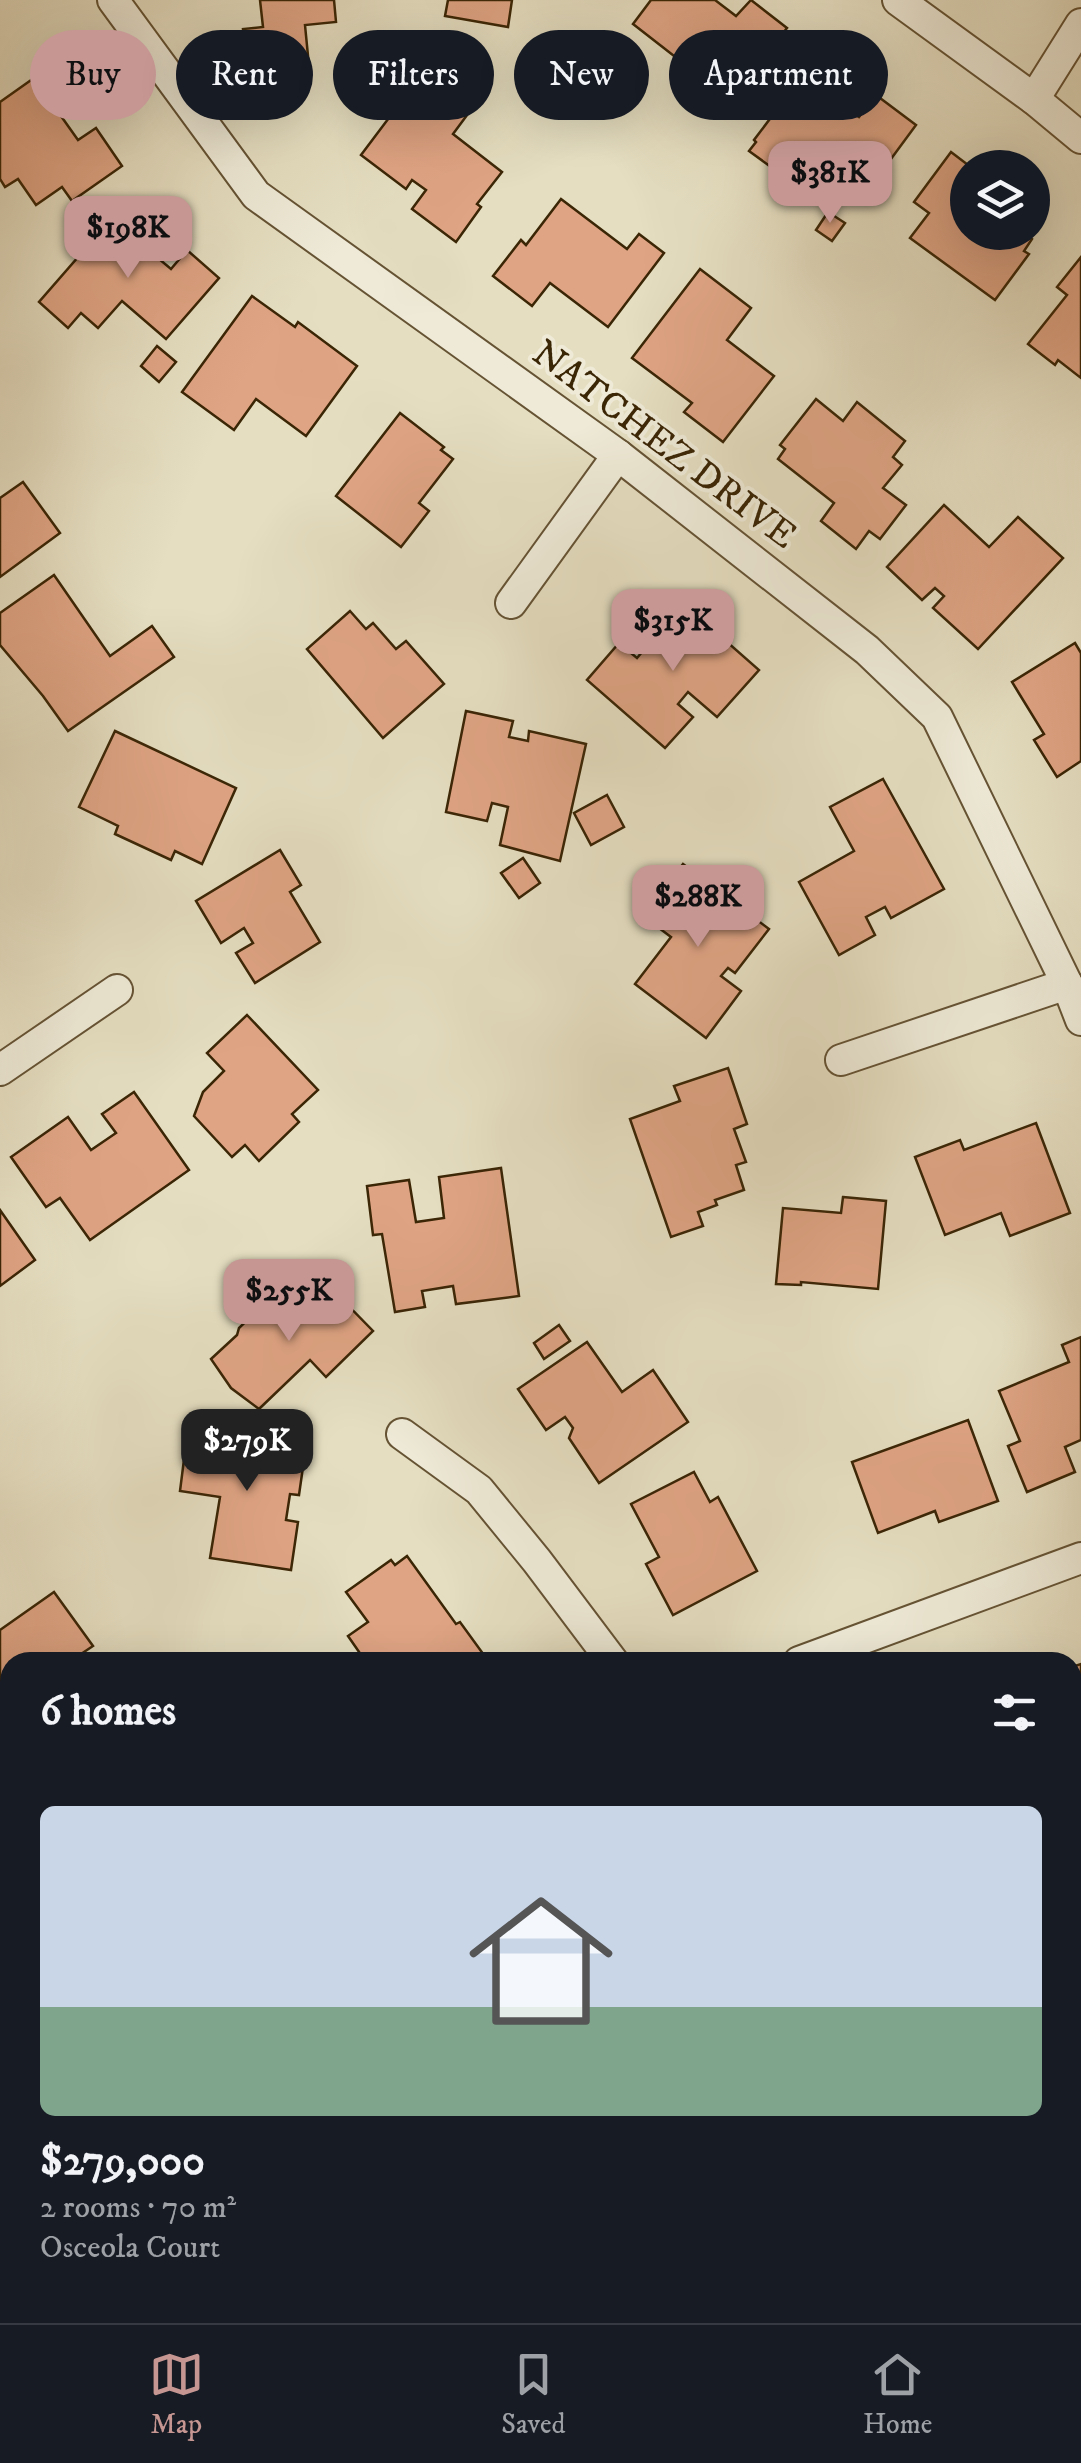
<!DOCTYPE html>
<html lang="en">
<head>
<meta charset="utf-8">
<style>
	body { margin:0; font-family:"IM FELL DW Pica",serif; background:#20242c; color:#f1f3f6; height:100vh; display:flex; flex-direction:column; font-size:38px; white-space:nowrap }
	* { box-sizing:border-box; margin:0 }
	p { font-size:32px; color:#9ea1a6 }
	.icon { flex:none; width:55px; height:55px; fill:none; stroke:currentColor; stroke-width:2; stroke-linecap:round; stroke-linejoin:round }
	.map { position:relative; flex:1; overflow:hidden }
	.details { position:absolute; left:0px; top:1652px; width:1082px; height:672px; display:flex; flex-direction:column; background:#171b24; border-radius:30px 30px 0 0; box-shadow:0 10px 40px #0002 }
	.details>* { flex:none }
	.banner { position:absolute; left:30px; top:30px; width:1022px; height:90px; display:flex; gap:20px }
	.fabs { position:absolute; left:950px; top:150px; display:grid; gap:20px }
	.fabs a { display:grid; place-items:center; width:100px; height:100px; border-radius:50%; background:#171b24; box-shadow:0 10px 40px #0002; font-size:50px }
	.price { position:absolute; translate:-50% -85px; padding:0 22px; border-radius:20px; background:#c59692; color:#111; font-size:32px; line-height:65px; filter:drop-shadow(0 2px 5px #0008) }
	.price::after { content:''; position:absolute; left:50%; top:60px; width:30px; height:22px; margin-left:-15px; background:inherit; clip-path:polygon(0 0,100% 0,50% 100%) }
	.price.on { background:#222; color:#fff }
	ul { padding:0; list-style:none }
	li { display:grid; align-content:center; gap:20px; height:530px; padding:0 40px }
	li span { display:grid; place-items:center; height:310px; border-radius:15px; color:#555 }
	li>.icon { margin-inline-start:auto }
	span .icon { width:180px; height:180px; fill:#fffc; stroke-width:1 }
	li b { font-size:42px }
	h2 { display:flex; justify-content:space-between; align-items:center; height:120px; padding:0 40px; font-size:42px }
	.tag { padding:0 35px; border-radius:45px; background:#171b24; box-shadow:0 10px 40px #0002; font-size:35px; line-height:90px }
	.tag.on { background:#c59692; color:#111 }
	.tab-bar { display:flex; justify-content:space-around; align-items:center; height:140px; border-top:2px solid #363941; background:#171b24; font-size:28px; color:#9ea1a6 }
	.tab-bar a { display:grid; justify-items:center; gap:5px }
	.tab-bar .on { color:#c59692 }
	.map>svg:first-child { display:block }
</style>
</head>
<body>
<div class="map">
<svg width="1081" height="2323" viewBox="0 0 1081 2323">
	<rect width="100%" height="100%" fill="#e5dec1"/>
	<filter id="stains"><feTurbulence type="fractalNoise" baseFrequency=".002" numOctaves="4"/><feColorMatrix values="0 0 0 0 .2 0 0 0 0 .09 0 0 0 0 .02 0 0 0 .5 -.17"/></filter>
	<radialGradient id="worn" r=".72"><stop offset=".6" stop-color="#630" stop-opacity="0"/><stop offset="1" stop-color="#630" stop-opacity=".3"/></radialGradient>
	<g fill="#dfa484" stroke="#3a2505" stroke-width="2.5">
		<polygon points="260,0 334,0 336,22 305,25 309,66 248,72 243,29 263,27"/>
		<polygon points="448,0 512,0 508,27 445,16"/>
		<polygon points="651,0 715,0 736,16 751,0 787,28 746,80 735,71 719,91 633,24"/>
		<polygon points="428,66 476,103 453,134 502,172 477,204 481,207 456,242 412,209 426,190 412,180 406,189 361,155"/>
		<polygon points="803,75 859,117 876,95 916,125 888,163 880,157 847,200 783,152 771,167 749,151 756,142 754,140"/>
		<polygon points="34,78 78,140 96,128 122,166 72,201 62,187 36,205 18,179 5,187 0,179 0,102"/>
		<polygon points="951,152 972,168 968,168 968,232 1024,232 1032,239 1024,251 1029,254 995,300 910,238 929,213 914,202"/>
		<polygon points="561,199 627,249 639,234 664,253 608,327 550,283 532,306 493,276 521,240 526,245"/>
		<polygon points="119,210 159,246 152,253 171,269 187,250 219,278 166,339 122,301 98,328 81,313 68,328 39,302"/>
		<polygon points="828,212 845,223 832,241 816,230"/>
		<polygon points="1081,257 1081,378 1058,360 1055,365 1028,344 1067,295 1057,287"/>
		<polygon points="700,269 751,308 727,340 774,376 723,442 684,412 692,403 632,358"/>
		<polygon points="252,296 295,327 298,322 357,366 306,436 256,399 234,430 182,392"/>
		<polygon points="157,346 176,362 159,382 141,366"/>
		<polygon points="816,399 843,421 857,402 905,441 893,457 902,465 883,488 906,505 880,539 869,531 856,549 821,521 834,503 778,459 785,449 780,445"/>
		<polygon points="400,413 444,447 441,450 453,459 419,503 429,511 401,547 336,496"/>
		<polygon points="23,482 60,533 0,577 0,498"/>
		<polygon points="944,505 989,547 1018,517 1063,558 978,649 933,608 944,596 935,588 922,600 887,567"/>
		<polygon points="54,575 110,656 152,626 174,657 68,731 43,696 0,645 0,613"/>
		<polygon points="677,598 759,670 717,717 688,692 678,704 693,717 665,748 587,680 619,643 637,658 647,646 640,639"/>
		<polygon points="350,611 366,629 373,623 396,649 406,641 444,684 383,738 307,649"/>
		<polygon points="1075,643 1081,653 1081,761 1057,777 1034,740 1044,734 1012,682"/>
		<polygon points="466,711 513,721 509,737 528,741 529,731 586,744 560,861 500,845 508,807 492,803 487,821 446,812"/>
		<polygon points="115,731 236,788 202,864 175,851 171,860 115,834 118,826 79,807"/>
		<polygon points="883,779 944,889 891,918 885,907 866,917 875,935 839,955 799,882 854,851 830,807"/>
		<polygon points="607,795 624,827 591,845 574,813"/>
		<polygon points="280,850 301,885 290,892 320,942 255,983 236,953 253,943 244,928 221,943 196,901"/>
		<polygon points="523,858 540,883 519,898 501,873"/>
		<polygon points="683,864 769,929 735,973 728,968 721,976 741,991 706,1038 635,984 671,937 643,916"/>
		<polygon points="247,1015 318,1090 292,1114 299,1122 259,1161 245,1145 232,1157 194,1116 203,1092 224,1071 207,1053"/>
		<polygon points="728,1068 747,1124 734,1129 746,1162 736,1165 744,1190 715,1200 717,1205 698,1212 703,1226 671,1237 630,1119 680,1101 674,1086"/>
		<polygon points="134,1092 189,1170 90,1240 60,1198 46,1207 11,1157 68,1117 91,1150 116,1133 102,1114"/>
		<polygon points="1036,1123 1070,1213 1010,1236 1001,1213 945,1235 915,1157 960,1140 964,1150"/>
		<polygon points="501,1168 519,1296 456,1304 453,1286 422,1291 425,1307 395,1312 382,1234 373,1235 367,1186 409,1180 416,1222 444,1218 439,1177"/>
		<polygon points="843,1197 886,1201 878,1289 801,1282 801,1285 776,1284 783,1208 841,1213"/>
		<polygon points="0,1210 35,1260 0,1286"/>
		<polygon points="285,1287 308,1309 330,1287 373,1331 326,1377 310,1360 259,1409 231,1388 211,1359 237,1335 239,1328 259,1309"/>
		<polygon points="559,1325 570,1341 544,1359 534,1343"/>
		<polygon points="1081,1337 1081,1440 1065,1447 1075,1472 1027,1492 1008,1446 1020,1441 999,1391 1069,1362 1062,1345"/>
		<polygon points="587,1342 622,1392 653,1370 688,1422 599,1483 569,1438 573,1428 565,1417 546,1430 518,1389"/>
		<polygon points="968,1420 998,1501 939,1522 935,1511 878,1533 852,1462"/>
		<polygon points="188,1428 306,1446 299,1495 290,1494 286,1520 298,1522 291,1570 210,1558 220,1497 180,1491"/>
		<polygon points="694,1472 710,1502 718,1497 757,1571 673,1615 646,1564 659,1557 631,1504"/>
		<polygon points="407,1556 456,1624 460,1622 489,1662 366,1662 348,1636 368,1622 346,1592 391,1560 395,1565"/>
		<polygon points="54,1592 93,1646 69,1662 10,1662 10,1749 0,1735 0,1630"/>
		<polygon points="1081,1664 1081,1742 1072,1746 1072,1667"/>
		<polygon points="6,2113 10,2118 10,2243 0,2229 0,2117"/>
		<polygon points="1079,2175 1081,2175 1081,2293 1072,2294 1072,2212"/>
	</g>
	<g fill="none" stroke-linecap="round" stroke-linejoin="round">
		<g stroke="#655334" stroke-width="34">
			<g id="street">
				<polyline points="113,0 256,195 618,455 867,650 937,717 1067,984 1081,1020"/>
				<polyline points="898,0 1034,99 1081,138"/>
				<polyline points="1034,99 1081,24"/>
				<polyline points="511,603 618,455"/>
				<polyline points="841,1060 1067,984"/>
				<polyline points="0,1070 117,990"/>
				<polyline points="402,1434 479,1490 537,1561 613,1662"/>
				<polyline points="799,1662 1081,1558"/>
				<polyline points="0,1862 10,1877"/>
				<polyline points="315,2315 320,2323"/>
				<polyline points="41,2323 52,2315"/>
			</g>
		</g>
		<use href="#street" stroke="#eeead7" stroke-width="30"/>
	</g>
	<g text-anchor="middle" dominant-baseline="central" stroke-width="8" stroke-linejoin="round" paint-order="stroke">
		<g font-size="38" fill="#3a2505" stroke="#eeead7">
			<text transform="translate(664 445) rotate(37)">NATCHEZ DRIVE</text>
		</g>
	</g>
	<rect width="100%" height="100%" filter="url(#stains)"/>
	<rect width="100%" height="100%" fill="url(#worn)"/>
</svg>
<div class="fabs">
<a><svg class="icon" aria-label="layers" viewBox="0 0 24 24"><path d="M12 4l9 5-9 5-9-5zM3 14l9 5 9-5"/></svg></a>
</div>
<b class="price" style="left:830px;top:226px">$381K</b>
<b class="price" style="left:128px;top:281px">$198K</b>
<b class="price" style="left:673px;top:674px">$315K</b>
<b class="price" style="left:698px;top:950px">$288K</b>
<b class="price" style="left:289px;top:1344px">$255K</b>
<b class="price on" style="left:247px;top:1494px">$279K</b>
<div class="banner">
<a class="tag on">Buy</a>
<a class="tag">Rent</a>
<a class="tag">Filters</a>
<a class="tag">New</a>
<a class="tag">Apartment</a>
</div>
<section class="details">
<h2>6 homes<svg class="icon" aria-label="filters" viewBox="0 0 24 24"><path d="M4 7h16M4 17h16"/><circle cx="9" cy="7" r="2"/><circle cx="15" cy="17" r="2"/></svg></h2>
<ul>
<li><span style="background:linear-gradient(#c9d6e8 65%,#7fa58c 0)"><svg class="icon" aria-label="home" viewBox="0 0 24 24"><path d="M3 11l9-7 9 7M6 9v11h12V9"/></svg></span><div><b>$279,000</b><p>2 rooms · 70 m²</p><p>Osceola Court</p></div></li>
</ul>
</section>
</div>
<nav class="tab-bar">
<a class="on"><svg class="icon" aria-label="map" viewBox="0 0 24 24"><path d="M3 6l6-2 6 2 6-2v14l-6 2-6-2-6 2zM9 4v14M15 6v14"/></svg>Map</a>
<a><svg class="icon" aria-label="saved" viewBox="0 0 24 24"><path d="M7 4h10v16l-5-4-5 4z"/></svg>Saved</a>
<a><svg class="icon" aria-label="home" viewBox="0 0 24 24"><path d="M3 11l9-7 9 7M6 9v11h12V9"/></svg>Home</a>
</nav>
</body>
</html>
